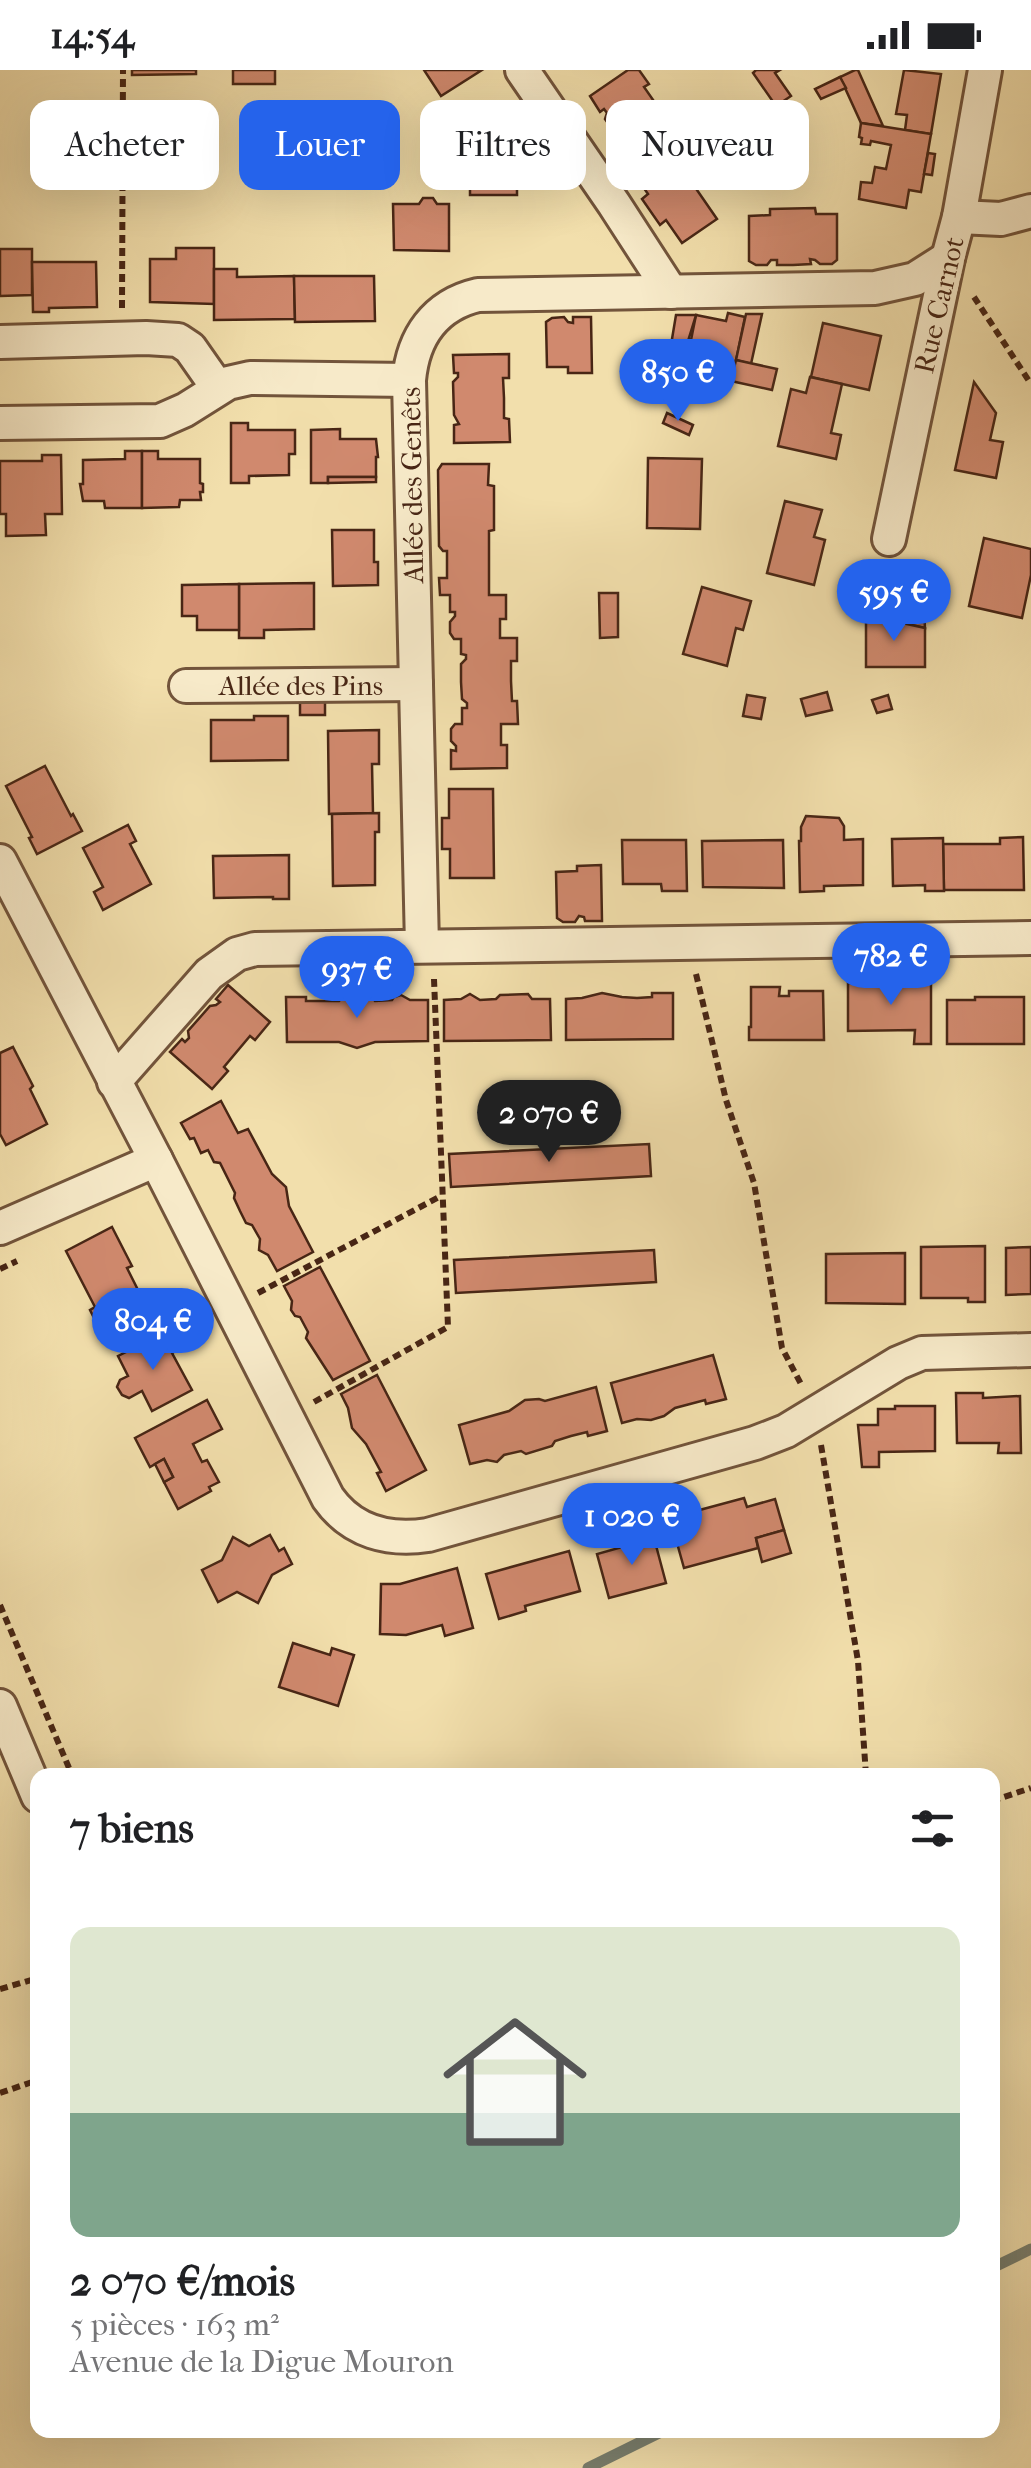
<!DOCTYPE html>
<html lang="fr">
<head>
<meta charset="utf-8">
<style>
	body { margin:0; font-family:"IM FELL French Canon",serif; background:#f2f2f2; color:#202124; height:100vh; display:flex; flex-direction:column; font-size:38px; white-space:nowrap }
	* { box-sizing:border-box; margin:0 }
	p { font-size:32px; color:#757577 }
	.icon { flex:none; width:55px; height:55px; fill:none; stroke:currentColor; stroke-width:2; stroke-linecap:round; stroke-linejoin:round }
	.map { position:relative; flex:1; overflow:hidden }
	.sheet { position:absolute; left:30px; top:1698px; width:970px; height:670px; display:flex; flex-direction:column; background:#fff; border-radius:20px; box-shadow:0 10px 40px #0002 }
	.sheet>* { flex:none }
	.guide { position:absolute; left:30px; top:30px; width:972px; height:90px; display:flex; gap:20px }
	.price { position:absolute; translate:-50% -85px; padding:0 22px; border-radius:35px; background:#2563eb; color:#fff; font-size:32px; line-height:65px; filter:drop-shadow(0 2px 5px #0008) }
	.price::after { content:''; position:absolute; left:50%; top:60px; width:30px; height:22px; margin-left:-15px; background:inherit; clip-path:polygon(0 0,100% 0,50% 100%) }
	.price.active { background:#222; color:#fff }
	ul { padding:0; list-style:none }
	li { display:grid; align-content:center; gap:20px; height:530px; padding:0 40px }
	li span { display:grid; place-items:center; height:310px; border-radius:20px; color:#555 }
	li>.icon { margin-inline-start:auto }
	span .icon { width:180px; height:180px; fill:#fffc; stroke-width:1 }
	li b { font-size:42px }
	h2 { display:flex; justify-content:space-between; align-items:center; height:120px; padding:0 40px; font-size:42px }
	.chip { padding:0 35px; border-radius:20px; background:#fff; box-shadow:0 10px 40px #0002; font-size:35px; line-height:90px }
	.chip.active { background:#2563eb; color:#fff }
	.status { display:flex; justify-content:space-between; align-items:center; height:70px; padding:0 50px; background:#fff; direction:ltr }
	.status svg { height:28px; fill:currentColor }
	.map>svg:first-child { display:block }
</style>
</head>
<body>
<div class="status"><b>14:54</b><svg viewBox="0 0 49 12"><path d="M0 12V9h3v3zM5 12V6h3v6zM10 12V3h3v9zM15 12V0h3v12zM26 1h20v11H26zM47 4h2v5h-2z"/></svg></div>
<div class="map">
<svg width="1031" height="2398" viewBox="0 0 1031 2398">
	<rect width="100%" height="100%" fill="#f2dfac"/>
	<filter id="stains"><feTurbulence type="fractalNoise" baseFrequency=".002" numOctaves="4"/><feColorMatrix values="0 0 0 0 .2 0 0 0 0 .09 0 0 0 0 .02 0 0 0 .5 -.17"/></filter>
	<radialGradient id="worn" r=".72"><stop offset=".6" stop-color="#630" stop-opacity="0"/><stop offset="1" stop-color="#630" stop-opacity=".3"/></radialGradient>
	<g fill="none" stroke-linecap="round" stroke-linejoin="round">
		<g stroke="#7a806f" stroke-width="11">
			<polyline points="992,2198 1031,2179"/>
			<polyline points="588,2398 665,2360"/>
		</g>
	</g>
	<g fill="#d0896e" stroke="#482615" stroke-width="2.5">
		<polygon points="132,0 196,0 196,4 132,5"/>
		<rect x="233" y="0" width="42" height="14"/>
		<polygon points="424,0 482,0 441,26"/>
		<polygon points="628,0 639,0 649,14 644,17 667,50 672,47 685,66 668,78 717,149 682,173 666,150 660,155 642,129 648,124 633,102 639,98 630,84 634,81 631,77 624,76 605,49 607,43 604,39 600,42 590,26"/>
		<polygon points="756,0 780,0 775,3 791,26 776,36 753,3"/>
		<polygon points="855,0 858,0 883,56 861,53 840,7"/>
		<polygon points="904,0 941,4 931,64 905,60 907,45 896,44"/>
		<polygon points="840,7 846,18 821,29 815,19"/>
		<polygon points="470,52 512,52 512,99 517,98 517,125 470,125"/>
		<polygon points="861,53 931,64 921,122 909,120 906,138 859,129 861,112 872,113 875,97 886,99 891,75 871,71 870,75 861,74 862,68 859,67"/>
		<polygon points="928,83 935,84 932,105 924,104"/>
		<polygon points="423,128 433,128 437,134 449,134 449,181 394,180 393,134 419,134"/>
		<polygon points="815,138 816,144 837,144 837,190 832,194 820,194 815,190 810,189 811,194 793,195 777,195 777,190 771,190 767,195 756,195 749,191 749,146 770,145 770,139"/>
		<polygon points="176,178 214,178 214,234 150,232 150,189 176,189"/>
		<polygon points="0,179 32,179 32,225 0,226"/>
		<polygon points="32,192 96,192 97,237 49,238 49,242 33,242"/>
		<polygon points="214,199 237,199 237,207 294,206 295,249 214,250"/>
		<polygon points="294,206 374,206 375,251 295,252"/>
		<polygon points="728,243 745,247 735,295 688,285 696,245 726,251"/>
		<polygon points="746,244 762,244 751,294 736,290"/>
		<polygon points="676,245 696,245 684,284 670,281"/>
		<polygon points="564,247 568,252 573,253 573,247 591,247 592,303 568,303 568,297 547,297 546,252 552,248"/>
		<polygon points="823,253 881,266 869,320 811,307"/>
		<polygon points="509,284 509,308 503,308 504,328 504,348 509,349 510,372 454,373 454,355 459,354 454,345 453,312 458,307 458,303 454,303 453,285"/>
		<polygon points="736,290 777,299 772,320 731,311"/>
		<polygon points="810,307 842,314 831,363 841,365 836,389 778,376 791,319 806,323"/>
		<polygon points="974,312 996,343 990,370 1003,372 996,408 955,400"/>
		<polygon points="667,343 693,355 689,365 663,353"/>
		<polygon points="231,353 248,353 248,360 295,360 295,384 289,384 289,405 249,406 249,413 231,413"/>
		<polygon points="340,359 340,369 376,369 378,387 376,387 376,407 328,407 328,413 311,413 311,360"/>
		<polygon points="125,381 142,381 142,438 105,438 104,431 83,431 80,414 83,414 83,390 125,389"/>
		<polygon points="142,381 158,381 158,389 200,389 200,413 203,414 203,422 200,422 201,430 180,430 179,437 142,438"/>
		<polygon points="42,385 61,385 62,444 45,444 46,465 6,466 6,444 0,444 0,391 42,391"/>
		<polygon points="648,388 702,389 700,459 647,458"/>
		<polygon points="442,394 489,394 488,415 494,416 494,460 489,461 489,525 506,525 506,549 500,549 500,568 517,568 517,591 511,591 511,611 512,631 517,631 518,654 501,654 501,675 507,675 507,698 451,699 451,680 456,681 456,676 451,671 451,659 455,654 462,654 462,638 467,638 467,633 462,629 461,612 461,594 466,589 466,585 461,584 461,569 454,569 450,563 450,552 455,546 455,542 450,542 450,525 440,525 439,508 447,508 447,481 443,481 439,476 438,400"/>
		<polygon points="328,407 376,407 376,412 328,413"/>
		<polygon points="785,431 822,440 814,467 825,470 814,515 767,503"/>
		<polygon points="332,460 374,460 374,492 378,492 378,515 333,516"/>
		<polygon points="984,468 1031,479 1031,505 1022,548 969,536"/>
		<polygon points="314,513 314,559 264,560 264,568 239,568 239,514"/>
		<polygon points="239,514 239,560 197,560 197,546 182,546 182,515"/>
		<polygon points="702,517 751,531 743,560 736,558 727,596 683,584"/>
		<polygon points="599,523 618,523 618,567 600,568"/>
		<polygon points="865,541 924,541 925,558 866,545"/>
		<polygon points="866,545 925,558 925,597 866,597"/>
		<polygon points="827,622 832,640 806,646 801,629"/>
		<polygon points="747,625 765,628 761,649 743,646"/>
		<polygon points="888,625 892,639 877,643 872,630"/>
		<polygon points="325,631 325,645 300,645 300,632"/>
		<polygon points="254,646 288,646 288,690 211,691 211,650 254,650"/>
		<polygon points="379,660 379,694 372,694 373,743 329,744 328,661"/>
		<polygon points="45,696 71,746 73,744 82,761 37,784 29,768 32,767 6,716"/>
		<polygon points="449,719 493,719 494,808 450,808 450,779 442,779 442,748 449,748"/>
		<polygon points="379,743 379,762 375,762 375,815 333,816 332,744"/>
		<polygon points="806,746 839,748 844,756 844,770 863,769 863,815 824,816 824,821 800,822 799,771 801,771 801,757"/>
		<polygon points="128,755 136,771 130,774 151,814 103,840 94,822 103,817 83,778"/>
		<polygon points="1023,767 1024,820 944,820 943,774 1000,774 1000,768"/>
		<polygon points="943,768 944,821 925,821 925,815 893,816 892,769"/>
		<polygon points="622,770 686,770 687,821 662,821 661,814 623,814"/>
		<polygon points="783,770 784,818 703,817 702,771"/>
		<polygon points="289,785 289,829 273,829 273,827 214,828 213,786"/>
		<polygon points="601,795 602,851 585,851 584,847 579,846 575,852 563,852 557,848 556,802 577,801 577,796"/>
		<polygon points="931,912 931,974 914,974 915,960 848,961 848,913"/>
		<polygon points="228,915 270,952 255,970 250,966 224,997 228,1001 212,1019 170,982 182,969 185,972 189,968 188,961 210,936 216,935 220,932 216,929"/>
		<polygon points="751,917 780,917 779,926 789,926 789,921 823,921 824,970 749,970 749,957 751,957"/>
		<polygon points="602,923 622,927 637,928 652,927 652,923 673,923 673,969 566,970 566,929 582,928"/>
		<polygon points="470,924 480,930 496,929 500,925 528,924 532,929 550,929 551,970 444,971 444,930 461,929"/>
		<polygon points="401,925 410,930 428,930 428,971 375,972 357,978 339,972 287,972 286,927 306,927 306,931 339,931 343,927 371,926 375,931 392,930 394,927"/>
		<polygon points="975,927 1024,927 1024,974 947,974 947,930 975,930"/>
		<polygon points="13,977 33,1016 30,1019 47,1054 6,1075 0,1064 0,983"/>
		<polygon points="221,1031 238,1063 248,1059 272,1104 286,1117 289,1136 313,1182 277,1201 268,1185 259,1180 260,1169 252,1155 246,1153 240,1141 234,1128 235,1123 220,1093 214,1092 208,1080 201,1083 194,1068 190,1069 181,1053"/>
		<polygon points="649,1074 651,1106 451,1117 449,1084"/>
		<polygon points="112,1157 132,1196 127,1198 146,1236 100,1260 90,1240 95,1237 66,1181"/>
		<polygon points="985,1176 985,1232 968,1232 968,1228 921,1228 921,1177"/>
		<polygon points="1031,1177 1031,1224 1006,1225 1006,1178"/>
		<polygon points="654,1180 656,1212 456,1223 454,1190"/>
		<polygon points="905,1183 905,1234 826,1233 826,1184"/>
		<polygon points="320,1197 370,1291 333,1310 306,1268 308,1262 300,1247 295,1246 291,1240 292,1231 284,1216"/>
		<polygon points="167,1262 176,1281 172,1283 192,1320 152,1341 142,1321 129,1328 122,1325 117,1317 120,1310 128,1306 118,1286"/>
		<polygon points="713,1285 726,1329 706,1334 705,1330 675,1338 664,1346 651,1350 637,1349 622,1353 611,1313"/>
		<polygon points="377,1305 426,1400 386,1421 377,1403 381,1402 366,1374 352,1358 348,1338 341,1324"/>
		<polygon points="596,1317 607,1361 588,1366 587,1362 571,1366 555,1371 552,1376 526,1384 521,1381 504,1385 497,1392 487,1390 470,1394 459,1355 509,1341 525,1330 539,1329 545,1331"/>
		<polygon points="956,1323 983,1323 983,1328 1020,1326 1021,1383 998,1383 999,1373 957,1373"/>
		<polygon points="207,1330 222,1359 193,1374 202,1392 207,1390 219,1412 209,1417 211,1421 178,1439 164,1412 173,1407 164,1389 150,1397 135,1368"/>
		<polygon points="895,1336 935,1336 935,1381 879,1382 879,1397 862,1397 858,1355 878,1355 878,1339 895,1339"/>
		<polygon points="164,1389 173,1407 164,1412 155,1394"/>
		<polygon points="744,1428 747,1437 775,1429 784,1460 756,1468 758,1478 684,1498 670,1448"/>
		<polygon points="784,1460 791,1483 762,1492 756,1468"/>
		<polygon points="270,1465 279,1481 284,1478 292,1494 272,1505 258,1533 237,1522 218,1532 202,1500 222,1490 233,1467 249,1476"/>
		<polygon points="654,1468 666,1513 609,1528 597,1484"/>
		<polygon points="569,1481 580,1521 525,1536 526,1541 499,1549 486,1504"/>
		<polygon points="457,1498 473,1558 445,1566 442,1555 406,1565 380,1564 381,1514 400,1514"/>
		<polygon points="293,1573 330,1585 332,1578 354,1585 338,1636 279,1617"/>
	</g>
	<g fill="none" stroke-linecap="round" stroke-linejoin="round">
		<g stroke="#72543b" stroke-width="38">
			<g id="minor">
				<polyline points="522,0 614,134 671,222"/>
				<polyline points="959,147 1001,149 1031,141"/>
				<polyline points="0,272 146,268 178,270 190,278 218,318"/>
				<polyline points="0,353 160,351 185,340 228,313 250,308 409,310"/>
				<polyline points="889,469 948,188 959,147 985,0"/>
				<polyline points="186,616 416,614"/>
				<path d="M 0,791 L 156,1090 L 328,1428 C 352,1462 389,1471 428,1465 L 755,1373 L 786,1361 L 898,1293 L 922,1283 L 1031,1280"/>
				<path d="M 422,876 L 409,310 C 413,267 435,235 478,225 L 875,218 L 915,209 L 948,188"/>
				<polyline points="114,1012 209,904 237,884 255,879 1031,868"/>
				<polyline points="0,1158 156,1090"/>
				<polyline points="0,1636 38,1726"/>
			</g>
		</g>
		<g stroke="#482615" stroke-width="6" stroke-dasharray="8 5" stroke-linecap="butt">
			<polyline points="974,227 1031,314"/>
			<polyline points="122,238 123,0"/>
			<polyline points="696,904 726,1030 754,1113 782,1278 802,1316"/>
			<polyline points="0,1199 17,1191"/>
			<polyline points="258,1223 441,1126"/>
			<polyline points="314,1332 448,1257 434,909"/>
			<polyline points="821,1375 858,1591 866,1705"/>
			<polyline points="0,1535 72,1705"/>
			<polyline points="992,1731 1031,1718"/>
			<polyline points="0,1919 38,1908"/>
			<polyline points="0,2023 38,2010"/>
		</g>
		<use href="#minor" stroke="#f7eac9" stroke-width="32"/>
	</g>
	<g text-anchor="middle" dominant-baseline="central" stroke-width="10" stroke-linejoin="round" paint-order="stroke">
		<g font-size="28" fill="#482615" stroke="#f7eac9">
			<text transform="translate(939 235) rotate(-77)">Rue Carnot</text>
			<text transform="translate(412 415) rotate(-91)">Allée des Genêts</text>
			<text x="301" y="615">Allée des Pins</text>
		</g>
	</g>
	<rect width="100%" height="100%" filter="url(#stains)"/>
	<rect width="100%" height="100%" fill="url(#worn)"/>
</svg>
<b class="price" style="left:678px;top:354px">850 €</b>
<b class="price" style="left:894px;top:574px">595 €</b>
<b class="price" style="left:891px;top:938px">782 €</b>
<b class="price" style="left:357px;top:951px">937 €</b>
<b class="price active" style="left:549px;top:1095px">2 070 €</b>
<b class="price" style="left:153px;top:1303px">804 €</b>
<b class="price" style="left:632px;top:1498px">1 020 €</b>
<div class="guide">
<a class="chip">Acheter</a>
<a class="chip active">Louer</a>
<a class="chip">Filtres</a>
<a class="chip">Nouveau</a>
</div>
<section class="sheet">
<h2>7 biens<svg class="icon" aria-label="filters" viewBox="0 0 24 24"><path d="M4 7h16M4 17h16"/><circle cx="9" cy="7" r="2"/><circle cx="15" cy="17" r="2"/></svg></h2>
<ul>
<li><span style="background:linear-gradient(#dfe7d0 60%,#7fa58c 0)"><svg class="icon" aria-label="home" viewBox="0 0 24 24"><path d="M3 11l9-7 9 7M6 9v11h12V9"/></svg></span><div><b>2 070 €/mois</b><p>5 pièces · 163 m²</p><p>Avenue de la Digue Mouron</p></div></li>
</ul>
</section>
</div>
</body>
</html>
